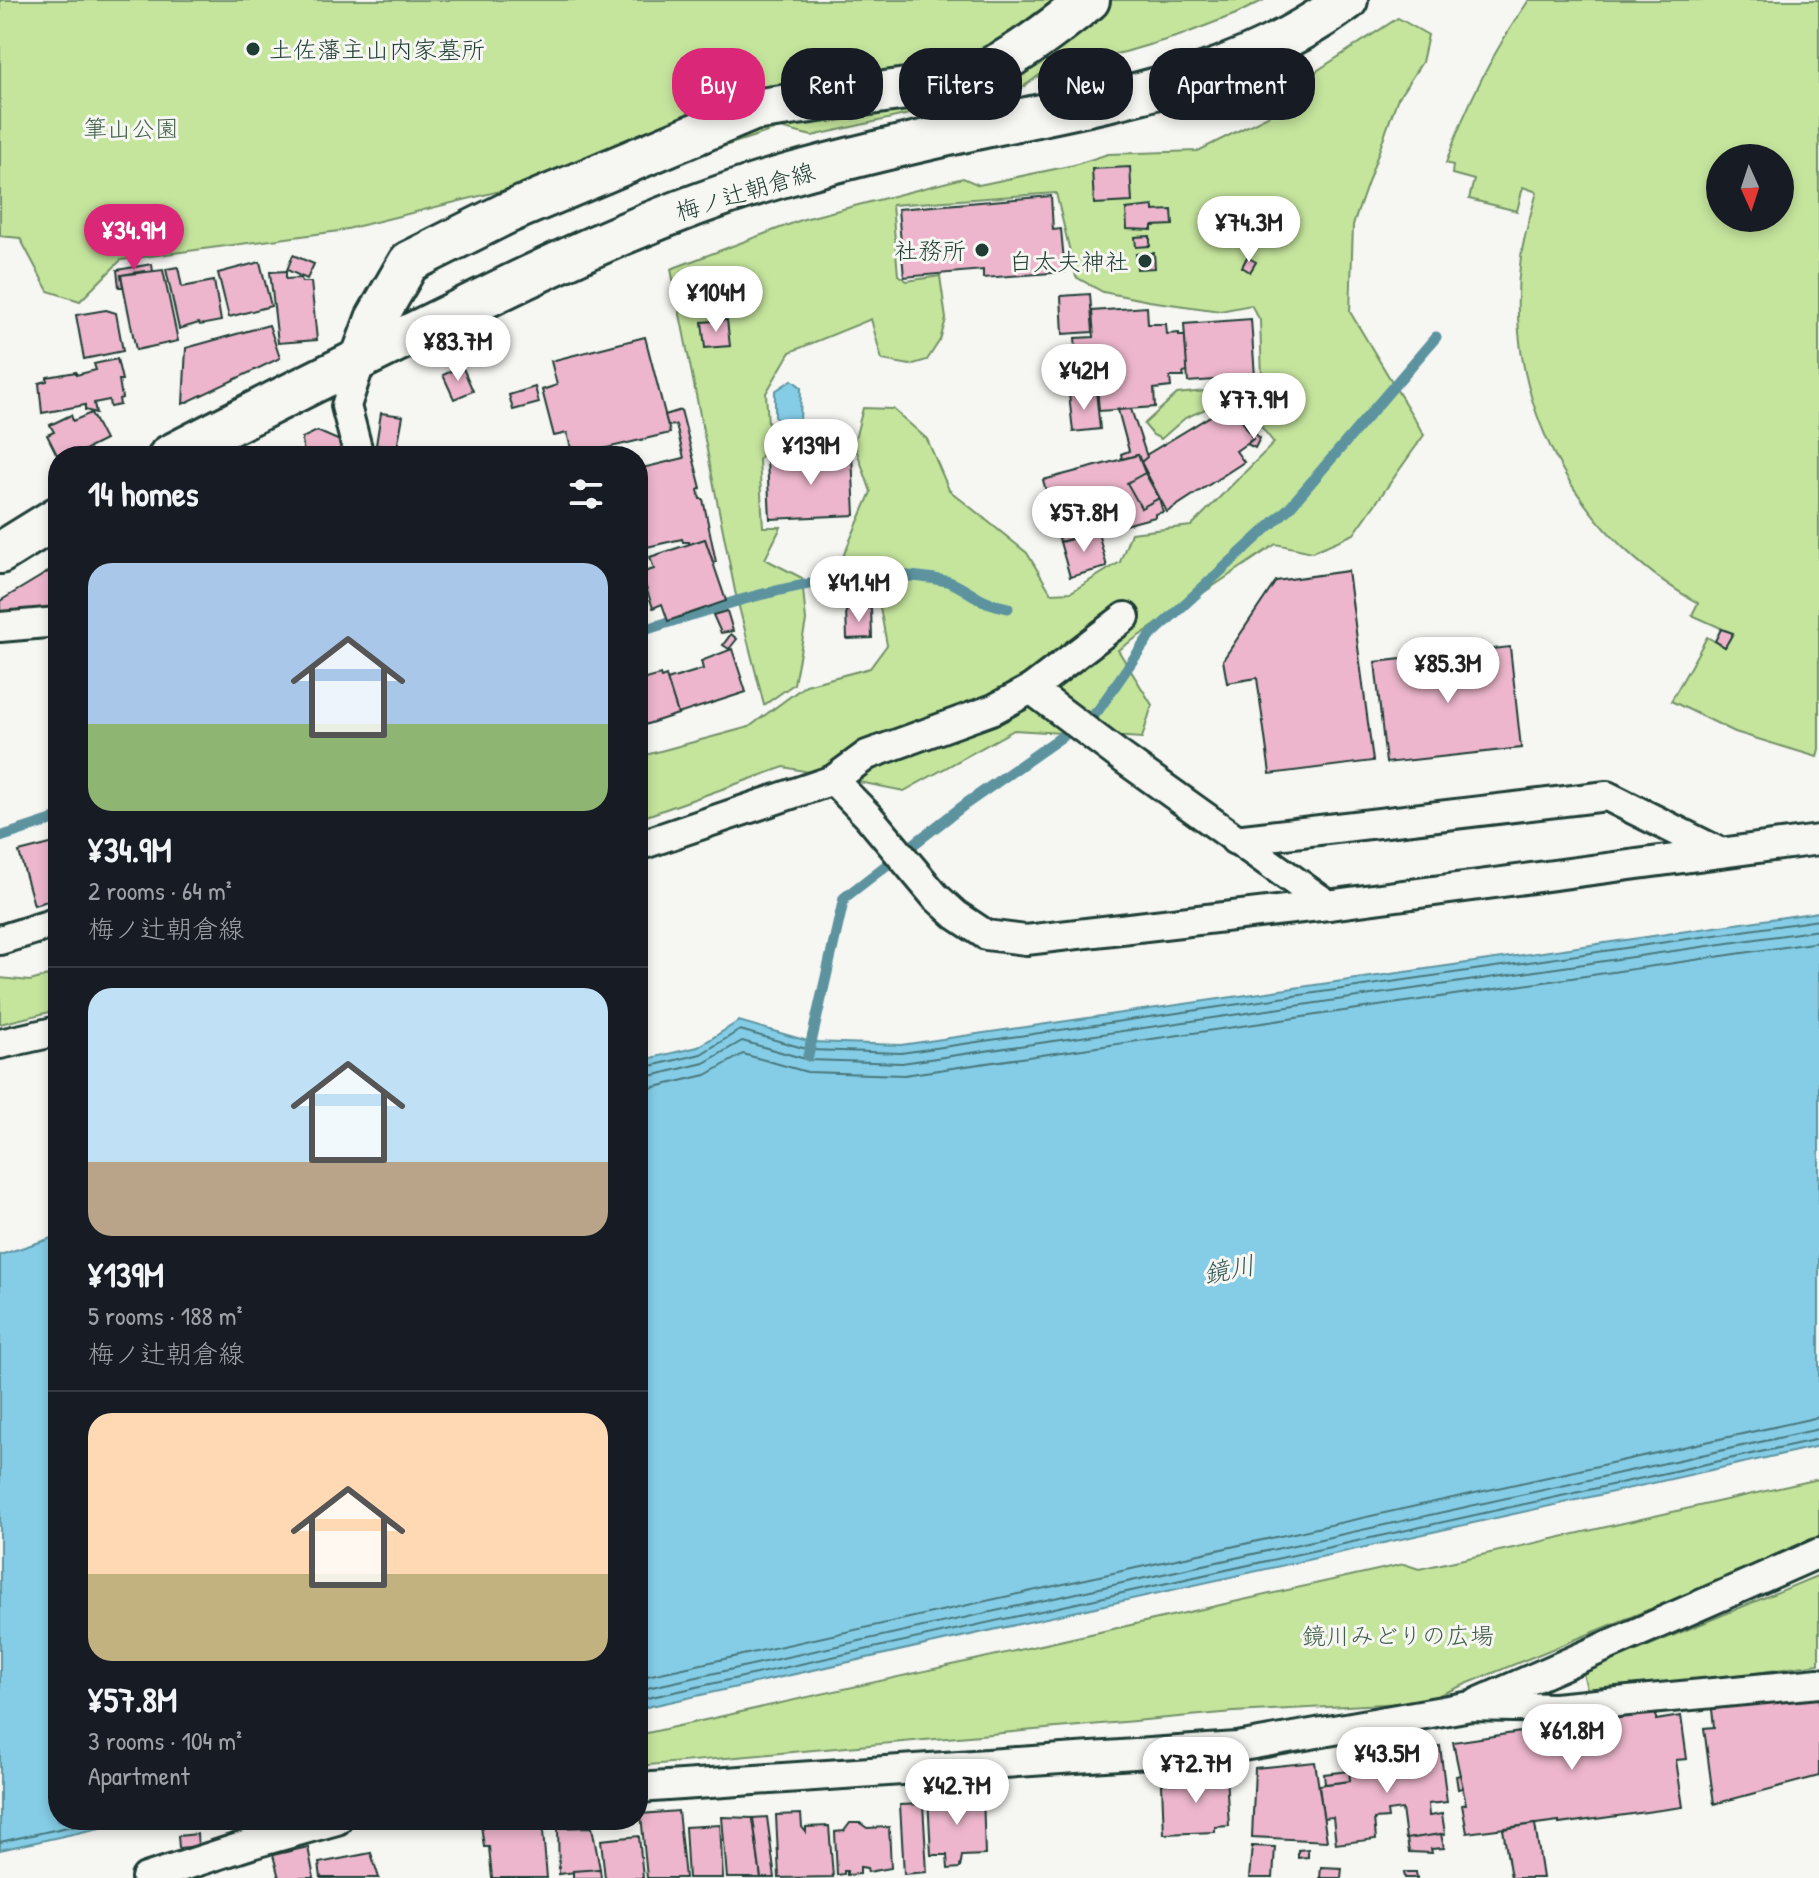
<!DOCTYPE html>
<html lang="en">
<head>
<meta charset="utf-8">
<style>
	body { margin:0; font-family:"Patrick Hand","Klee One",sans-serif; background:#20242c; color:#f1f3f6; height:100vh; display:flex; flex-direction:column; font-size:30px; white-space:nowrap }
	* { box-sizing:border-box; margin:0 }
	p { font-size:26px; color:#9ea1a6 }
	.icon { flex:none; width:44px; height:44px; fill:none; stroke:currentColor; stroke-width:2; stroke-linecap:round; stroke-linejoin:round }
	.map { position:relative; flex:1; overflow:hidden }
	.side { position:absolute; left:48px; top:446px; width:600px; height:1384px; display:flex; flex-direction:column; background:#171b24; border-radius:32px; box-shadow:0 4px 12px #0003 }
	.side>* { flex:none }
	.guide { position:absolute; left:672px; top:48px; width:760px; height:72px; display:flex; gap:16px }
	.needle { width:52px; rotate:177deg }
	.buttons { position:absolute; left:1706px; top:144px; display:grid; gap:16px }
	.buttons a { display:grid; place-items:center; width:88px; height:88px; border-radius:50%; background:#171b24; box-shadow:0 4px 12px #0003; font-size:40px }
	.price { position:absolute; translate:-50% -68px; padding:0 18px; border-radius:28px; background:#fff; color:#222; font-size:26px; line-height:52px; filter:drop-shadow(0 2px 4px #0008) }
	.price::after { content:''; position:absolute; left:50%; top:48px; width:24px; height:18px; margin-left:-12px; background:inherit; clip-path:polygon(0 0,100% 0,50% 100%) }
	.price.on { background:#db2777; color:#fff }
	ul { padding:0; list-style:none }
	li { display:grid; align-content:center; gap:16px; height:424px; padding:0 40px }
	li+li { border-top:2px solid #363941 }
	li span { display:grid; place-items:center; height:248px; border-radius:24px; color:#555 }
	li>.icon { margin-inline-start:auto }
	span .icon { width:144px; height:144px; fill:#fffc; stroke-width:1 }
	li b { font-size:34px }
	h2 { display:flex; justify-content:space-between; align-items:center; height:96px; padding:0 40px; font-size:34px }
	.chip { padding:0 28px; border-radius:32px; background:#171b24; box-shadow:0 4px 12px #0003; font-size:28px; line-height:72px }
	.chip.on { background:#db2777; color:#fff }
	.map>svg:first-child { display:block }
</style>
</head>
<body>
<div class="map">
<svg width="1819" height="1878" viewBox="0 0 1819 1878">
	<rect width="100%" height="100%" fill="#f6f6f2"/>
	<filter id="ink" filterUnits="userSpaceOnUse"><feTurbulence type="fractalNoise" baseFrequency=".0125" numOctaves="2"/><feDisplacementMap in="SourceGraphic" scale="16" xChannelSelector="R" yChannelSelector="G"/><feConvolveMatrix kernelMatrix="1 2 1 2 8 2 1 2 1" color-interpolation-filters="sRGB"/></filter>
	<g filter="url(#ink)">
		<g fill="#c5e59d" stroke="#729168" stroke-width="2" fill-rule="evenodd">
			<polygon points="0,0 1264,0 1236,14 1179,36 1125,52 1051,67 1020,89 812,136 780,128 636,175 592,168 339,231 121,260 80,301 48,291 20,238 0,236"/>
			<path d="M 1529,0 L 1819,0 L 1819,749 L 1817,757 L 1735,732 L 1671,701 L 1707,637 L 1725,647 L 1732,633 L 1692,615 L 1698,603 C 1575,534 1501,400 1521,257 C 1524,235 1531,214 1537,192 L 1523,187 L 1517,211 L 1469,199 L 1474,180 L 1452,174 L 1453,165 L 1446,163 C 1467,103 1493,51 1529,0 ZM 1720,158 L 1780,158 L 1780,218 L 1720,218 Z"/>
			<polygon points="1398,18 1428,35 1422,62 1397,100 1353,225 1350,312 1424,435 1354,534 1312,552 1276,544 1118,650 1152,705 1142,738 1014,730 904,791 784,767 638,819 638,757 749,727 806,685 870,668 887,645 879,602 860,595 841,561 871,492 854,443 863,408 893,409 927,439 949,490 1027,553 1051,593 1071,592 1120,562 1131,533 1191,526 1274,443 1245,406 1233,401 1221,402 1185,418 1161,439 1153,435 1144,424 1177,394 1243,387 1262,378 1260,320 1251,305 1220,311 1149,301 1103,292 1076,277 1056,193 892,205 898,275 907,281 940,276 946,319 940,340 927,360 910,365 882,360 871,319 790,352 766,393 769,439 759,460 763,527 781,527 765,559 802,578 806,621 794,684 764,705 735,591 671,269 804,219 963,178 979,185 1074,165 1108,154 1198,151 1268,116 1283,93"/>
			<polygon points="58,973 58,1010 0,1024 0,978 30,981"/>
			<polygon points="1819,1479 1819,1540 1422,1702 1234,1712 638,1766 638,1735 1404,1564 1419,1569"/>
			<polygon points="1819,1575 1819,1664 1589,1696 1583,1673"/>
		</g>
		<g fill="#85cde6" stroke="#5c939f" stroke-width="2">
			<polygon points="792,380 801,387 800,422 784,434 775,417 775,391"/>
			<polygon points="1819,912 1819,1446 638,1709 638,1061 698,1047 739,1021 811,1042 901,1045"/>
			<polygon points="58,1236 58,1820 136,1820 0,1850 0,1255"/>
		</g>
		<g fill="none" stroke-linecap="round" stroke-linejoin="round">
			<g stroke="#48777b" stroke-width="2">
				<polyline points="638,1069 701,1054 740,1030 810,1050 901,1053 1819,920"/>
				<polyline points="638,1079 704,1063 742,1041 809,1060 902,1063 1819,930"/>
				<polyline points="638,1091 706,1075 743,1054 807,1072 904,1075 1819,942"/>
				<polyline points="638,1678 1819,1417"/>
				<polyline points="638,1690 1819,1429"/>
				<polyline points="638,1700 1819,1439"/>
				<polyline points="0,1842 99,1820"/>
			</g>
			<g stroke="#5c939f" stroke-width="11">
				<path d="M 638,632 C 728,603 851,560 946,581 C 959,584 971,595 984,601 C 991,604 1000,606 1008,608"/>
				<polyline points="0,837 58,818"/>
				<polyline points="808,1056 844,898 967,803 1097,712 1148,638 1289,508 1436,337"/>
			</g>
		</g>
		<g fill="#edb6cc" stroke="#1f3d34" stroke-width="2">
			<polygon points="1130,167 1132,202 1094,204 1092,169"/>
			<polygon points="1051,196 1053,230 1061,229 1065,272 983,278 983,270 904,277 898,209"/>
			<polygon points="1153,206 1153,211 1172,210 1173,225 1152,226 1152,230 1127,229 1126,209"/>
			<polygon points="1150,236 1150,246 1136,247 1135,237"/>
			<polygon points="1154,253 1155,268 1137,269 1136,254"/>
			<polygon points="293,255 314,264 307,279 287,270"/>
			<polygon points="1247,257 1256,262 1250,272 1242,267"/>
			<polygon points="260,262 271,306 229,317 218,273"/>
			<polygon points="152,264 153,272 145,274 145,271 121,275 123,287 119,287 117,270"/>
			<polygon points="178,267 182,287 214,281 221,321 200,325 199,323 179,329 166,269"/>
			<polygon points="163,270 178,341 136,350 121,275"/>
			<polygon points="286,271 286,279 301,278 302,282 311,282 317,340 278,343 270,272"/>
			<polygon points="1090,294 1093,332 1063,334 1061,296"/>
			<polygon points="1147,307 1148,324 1166,324 1167,334 1179,333 1179,336 1185,336 1188,372 1183,373 1184,377 1170,377 1171,387 1154,389 1155,407 1099,411 1097,386 1079,388 1075,338 1094,337 1092,311"/>
			<polygon points="106,310 116,313 123,351 84,359 76,315"/>
			<polygon points="1251,319 1255,377 1188,382 1184,324"/>
			<polygon points="727,320 730,346 705,348 702,322"/>
			<polygon points="269,325 280,358 183,404 186,348"/>
			<polygon points="645,337 670,433 573,456 567,433 554,436 542,390 557,385 551,361"/>
			<polygon points="117,359 122,380 119,380 122,398 119,399 120,405 110,407 109,400 94,403 96,413 85,410 85,405 42,413 39,383 47,381 47,377 76,372 76,375 96,370 94,364"/>
			<polygon points="462,366 473,391 454,399 443,375"/>
			<polygon points="535,387 539,403 513,410 509,395"/>
			<polygon points="1096,391 1100,429 1073,432 1069,394"/>
			<polygon points="1232,403 1253,439 1236,451 1244,462 1167,512 1141,462 1146,455"/>
			<polygon points="1131,409 1147,457 1141,462 1138,455 1122,459 1121,454 1129,451 1118,410"/>
			<polygon points="681,410 701,488 698,490 700,499 703,499 716,562 713,562 705,539 689,545 689,542 683,542 682,539 638,549 638,469 684,458 676,425 668,426 665,415"/>
			<polygon points="91,413 105,440 73,456 58,457 47,435 54,432 50,425 71,415 73,421"/>
			<polygon points="381,413 403,416 397,448 376,445"/>
			<polygon points="317,431 340,441 344,456 304,456 302,438"/>
			<polygon points="1254,433 1260,438 1255,448 1247,444 1253,439 1251,437"/>
			<polygon points="852,455 855,515 770,519 767,460"/>
			<polygon points="1138,455 1145,473 1141,508 1159,498 1163,512 1155,514 1155,517 1060,542 1043,480"/>
			<polygon points="1145,473 1159,498 1141,508 1127,483"/>
			<polygon points="1049,500 1055,521 1043,524 1037,503"/>
			<polygon points="1098,532 1107,567 1070,577 1060,542"/>
			<polygon points="705,539 726,601 668,621 662,604 653,608 641,573 654,569 650,557"/>
			<polygon points="58,566 58,611 0,615 0,601"/>
			<polygon points="1348,571 1373,761 1270,774 1257,678 1227,683 1223,660 1276,581"/>
			<polygon points="871,608 872,638 847,639 846,609"/>
			<polygon points="727,611 733,631 721,633 713,615"/>
			<polygon points="1721,629 1733,633 1725,647 1715,641"/>
			<polygon points="731,634 737,639 729,649 723,645"/>
			<polygon points="1510,647 1521,748 1386,763 1375,662"/>
			<polygon points="732,649 746,692 678,714 667,680 703,669 701,661"/>
			<polygon points="660,675 661,678 666,676 678,714 638,727 638,687 643,685 642,680"/>
			<polygon points="58,842 58,898 34,905 19,852"/>
			<polygon points="1819,1694 1819,1776 1714,1804 1704,1728 1714,1727 1712,1709"/>
			<polygon points="1656,1712 1656,1720 1681,1716 1687,1759 1676,1760 1683,1807 1559,1824 1559,1821 1467,1833 1462,1805 1466,1804 1453,1742"/>
			<polygon points="1440,1746 1447,1802 1428,1804 1429,1816 1442,1814 1445,1834 1406,1839 1402,1809 1387,1811 1388,1818 1374,1819 1376,1839 1336,1844 1333,1817 1323,1818 1319,1785 1350,1781 1347,1762"/>
			<polygon points="1315,1762 1327,1841 1252,1837 1255,1768"/>
			<polygon points="1349,1771 1350,1781 1325,1784 1324,1774"/>
			<polygon points="1226,1775 1229,1826 1215,1827 1215,1832 1164,1834 1162,1784 1187,1783 1186,1777"/>
			<polygon points="1460,1775 1463,1788 1458,1789 1456,1776"/>
			<polygon points="983,1794 985,1855 962,1856 960,1868 948,1869 947,1855 931,1855 928,1796"/>
			<polygon points="923,1804 927,1872 904,1874 900,1805"/>
			<polygon points="678,1811 685,1878 647,1878 641,1814"/>
			<polygon points="801,1814 802,1827 806,1832 806,1827 829,1826 833,1877 779,1878 776,1815"/>
			<polygon points="722,1817 753,1818 761,1878 727,1878"/>
			<polygon points="767,1817 775,1878 761,1878 753,1818"/>
			<polygon points="522,1820 542,1820 547,1878 492,1878 489,1847 484,1847 481,1825"/>
			<polygon points="850,1823 860,1823 867,1828 889,1827 891,1868 868,1872 867,1868 860,1867 860,1874 847,1875 847,1871 844,1871 844,1874 837,1875 835,1832 844,1831"/>
			<polygon points="1535,1824 1543,1878 1511,1878 1503,1829"/>
			<polygon points="720,1825 723,1878 688,1878 685,1827"/>
			<polygon points="592,1827 600,1869 559,1874 558,1828"/>
			<polygon points="197,1834 198,1846 179,1848 178,1836"/>
			<polygon points="1441,1834 1444,1848 1431,1849 1432,1853 1409,1852 1407,1839"/>
			<polygon points="639,1836 643,1878 605,1878 601,1840"/>
			<polygon points="1252,1846 1275,1847 1273,1878 1249,1878"/>
			<polygon points="308,1847 314,1878 279,1878 273,1855"/>
			<polygon points="1308,1849 1308,1857 1298,1858 1298,1850"/>
			<polygon points="371,1853 379,1878 321,1878 319,1863"/>
			<polygon points="1321,1867 1342,1868 1341,1878 1320,1878"/>
			<polygon points="600,1869 601,1878 573,1878 573,1871"/>
			<polygon points="1404,1872 1416,1872 1417,1878 1405,1878"/>
		</g>
		<g fill="none" stroke-linecap="round" stroke-linejoin="round">
			<g stroke="#1f3d34" stroke-width="34">
				<g id="street">
					<polyline points="359,456 346,406 362,357"/>
					<polyline points="0,627 58,622"/>
					<polyline points="1031,689 1120,756 1328,905"/>
					<polyline points="833,780 867,755 994,709 1031,689 1125,617"/>
					<polyline points="1235,840 1607,796 1719,852"/>
					<polyline points="638,846 833,780 869,817 935,896 956,915 986,935 1026,940 1328,905 1819,840"/>
					<polyline points="0,940 58,922"/>
					<polyline points="0,1044 58,1031"/>
					<polyline points="1479,1702 1819,1553"/>
					<polyline points="638,1788 1237,1747 1471,1706 1554,1708 1819,1683"/>
					<polyline points="146,1878 251,1844 337,1820"/>
				</g>
			</g>
			<g stroke="#1f3d34" stroke-width="46">
				<g id="secondary">
					<path d="M 362,357 L 376,319 L 409,262 L 507,213 L 753,110 L 958,82 C 1011,63 1045,34 1089,0"/>
					<path d="M 169,456 C 267,405 366,356 466,307 C 569,256 673,208 784,176 C 857,155 933,138 1008,122 C 1131,96 1243,77 1347,0"/>
					<polyline points="0,553 58,517"/>
				</g>
			</g>
			<use href="#street" stroke="#f6f6f2" stroke-width="28"/>
			<use href="#secondary" stroke="#f6f6f2" stroke-width="40"/>
		</g>
	</g>
	<g fill="#1f3d34" stroke="#f6f6f2" stroke-width="3">
		<circle cx="253" cy="49" r="8"/>
		<circle cx="982" cy="250" r="8"/>
		<circle cx="1145" cy="261" r="8"/>
	</g>
	<g text-anchor="middle" dominant-baseline="central" stroke-width="6" stroke-linejoin="round" paint-order="stroke">
		<g font-size="24" fill="#1f3d34" stroke="#f6f6f2" text-anchor="end">
			<text x="269" y="49" text-anchor="start">土佐藩主山内家墓所</text>
			<text x="966" y="250">社務所</text>
			<text x="1129" y="261">白太夫神社</text>
		</g>
		<g font-size="24" fill="#405f49" stroke="#f6f6f2">
			<text x="131" y="128">筆山公園</text>
			<text x="1398" y="1635">鏡川みどりの広場</text>
		</g>
		<g font-size="24" fill="#1f3d34" stroke="#f6f6f2">
			<text transform="translate(745 191) rotate(-17)">梅ノ辻朝倉線</text>
		</g>
		<g font-size="26" font-style="italic" fill="#335a58" stroke="#f6f6f2">
			<text transform="translate(1229 1269) rotate(-11)">鏡川</text>
		</g>
	</g>
</svg>
<div class="buttons">
<a><svg class="needle" viewBox="-14 -14 28 28"><path d="M0-13l5 13h-10z" fill="#e53935"/><path d="M0 13l5-13h-10z" fill="#9ea1a6"/></svg></a>
</div>
<b class="price" style="left:1249px;top:264px">¥74.3M</b>
<b class="price on" style="left:134px;top:272px">¥34.9M</b>
<b class="price" style="left:716px;top:334px">¥104M</b>
<b class="price" style="left:458px;top:383px">¥83.7M</b>
<b class="price" style="left:1084px;top:412px">¥42M</b>
<b class="price" style="left:1254px;top:441px">¥77.9M</b>
<b class="price" style="left:811px;top:487px">¥139M</b>
<b class="price" style="left:1084px;top:554px">¥57.8M</b>
<b class="price" style="left:859px;top:624px">¥41.4M</b>
<b class="price" style="left:1448px;top:705px">¥85.3M</b>
<b class="price" style="left:1572px;top:1772px">¥61.8M</b>
<b class="price" style="left:1387px;top:1795px">¥43.5M</b>
<b class="price" style="left:1196px;top:1805px">¥72.7M</b>
<b class="price" style="left:957px;top:1827px">¥42.7M</b>
<div class="guide">
<a class="chip on">Buy</a>
<a class="chip">Rent</a>
<a class="chip">Filters</a>
<a class="chip">New</a>
<a class="chip">Apartment</a>
</div>
<section class="side">
<h2>14 homes<svg class="icon" aria-label="filters" viewBox="0 0 24 24"><path d="M4 7h16M4 17h16"/><circle cx="9" cy="7" r="2"/><circle cx="15" cy="17" r="2"/></svg></h2>
<ul>
<li><span style="background:linear-gradient(#a9c7e8 65%,#8fb573 0)"><svg class="icon" aria-label="home" viewBox="0 0 24 24"><path d="M3 11l9-7 9 7M6 9v11h12V9"/></svg></span><div><b>¥34.9M</b><p>2 rooms · 64 m²</p><p>梅ノ辻朝倉線</p></div></li>
<li><span style="background:linear-gradient(#bfe0f5 70%,#b9a48a 0)"><svg class="icon" aria-label="home" viewBox="0 0 24 24"><path d="M3 11l9-7 9 7M6 9v11h12V9"/></svg></span><div><b>¥139M</b><p>5 rooms · 188 m²</p><p>梅ノ辻朝倉線</p></div></li>
<li><span style="background:linear-gradient(#ffd9b3 65%,#c2b280 0)"><svg class="icon" aria-label="home" viewBox="0 0 24 24"><path d="M3 11l9-7 9 7M6 9v11h12V9"/></svg></span><div><b>¥57.8M</b><p>3 rooms · 104 m²</p><p>Apartment</p></div></li>
</ul>
</section>
</div>
</body>
</html>
